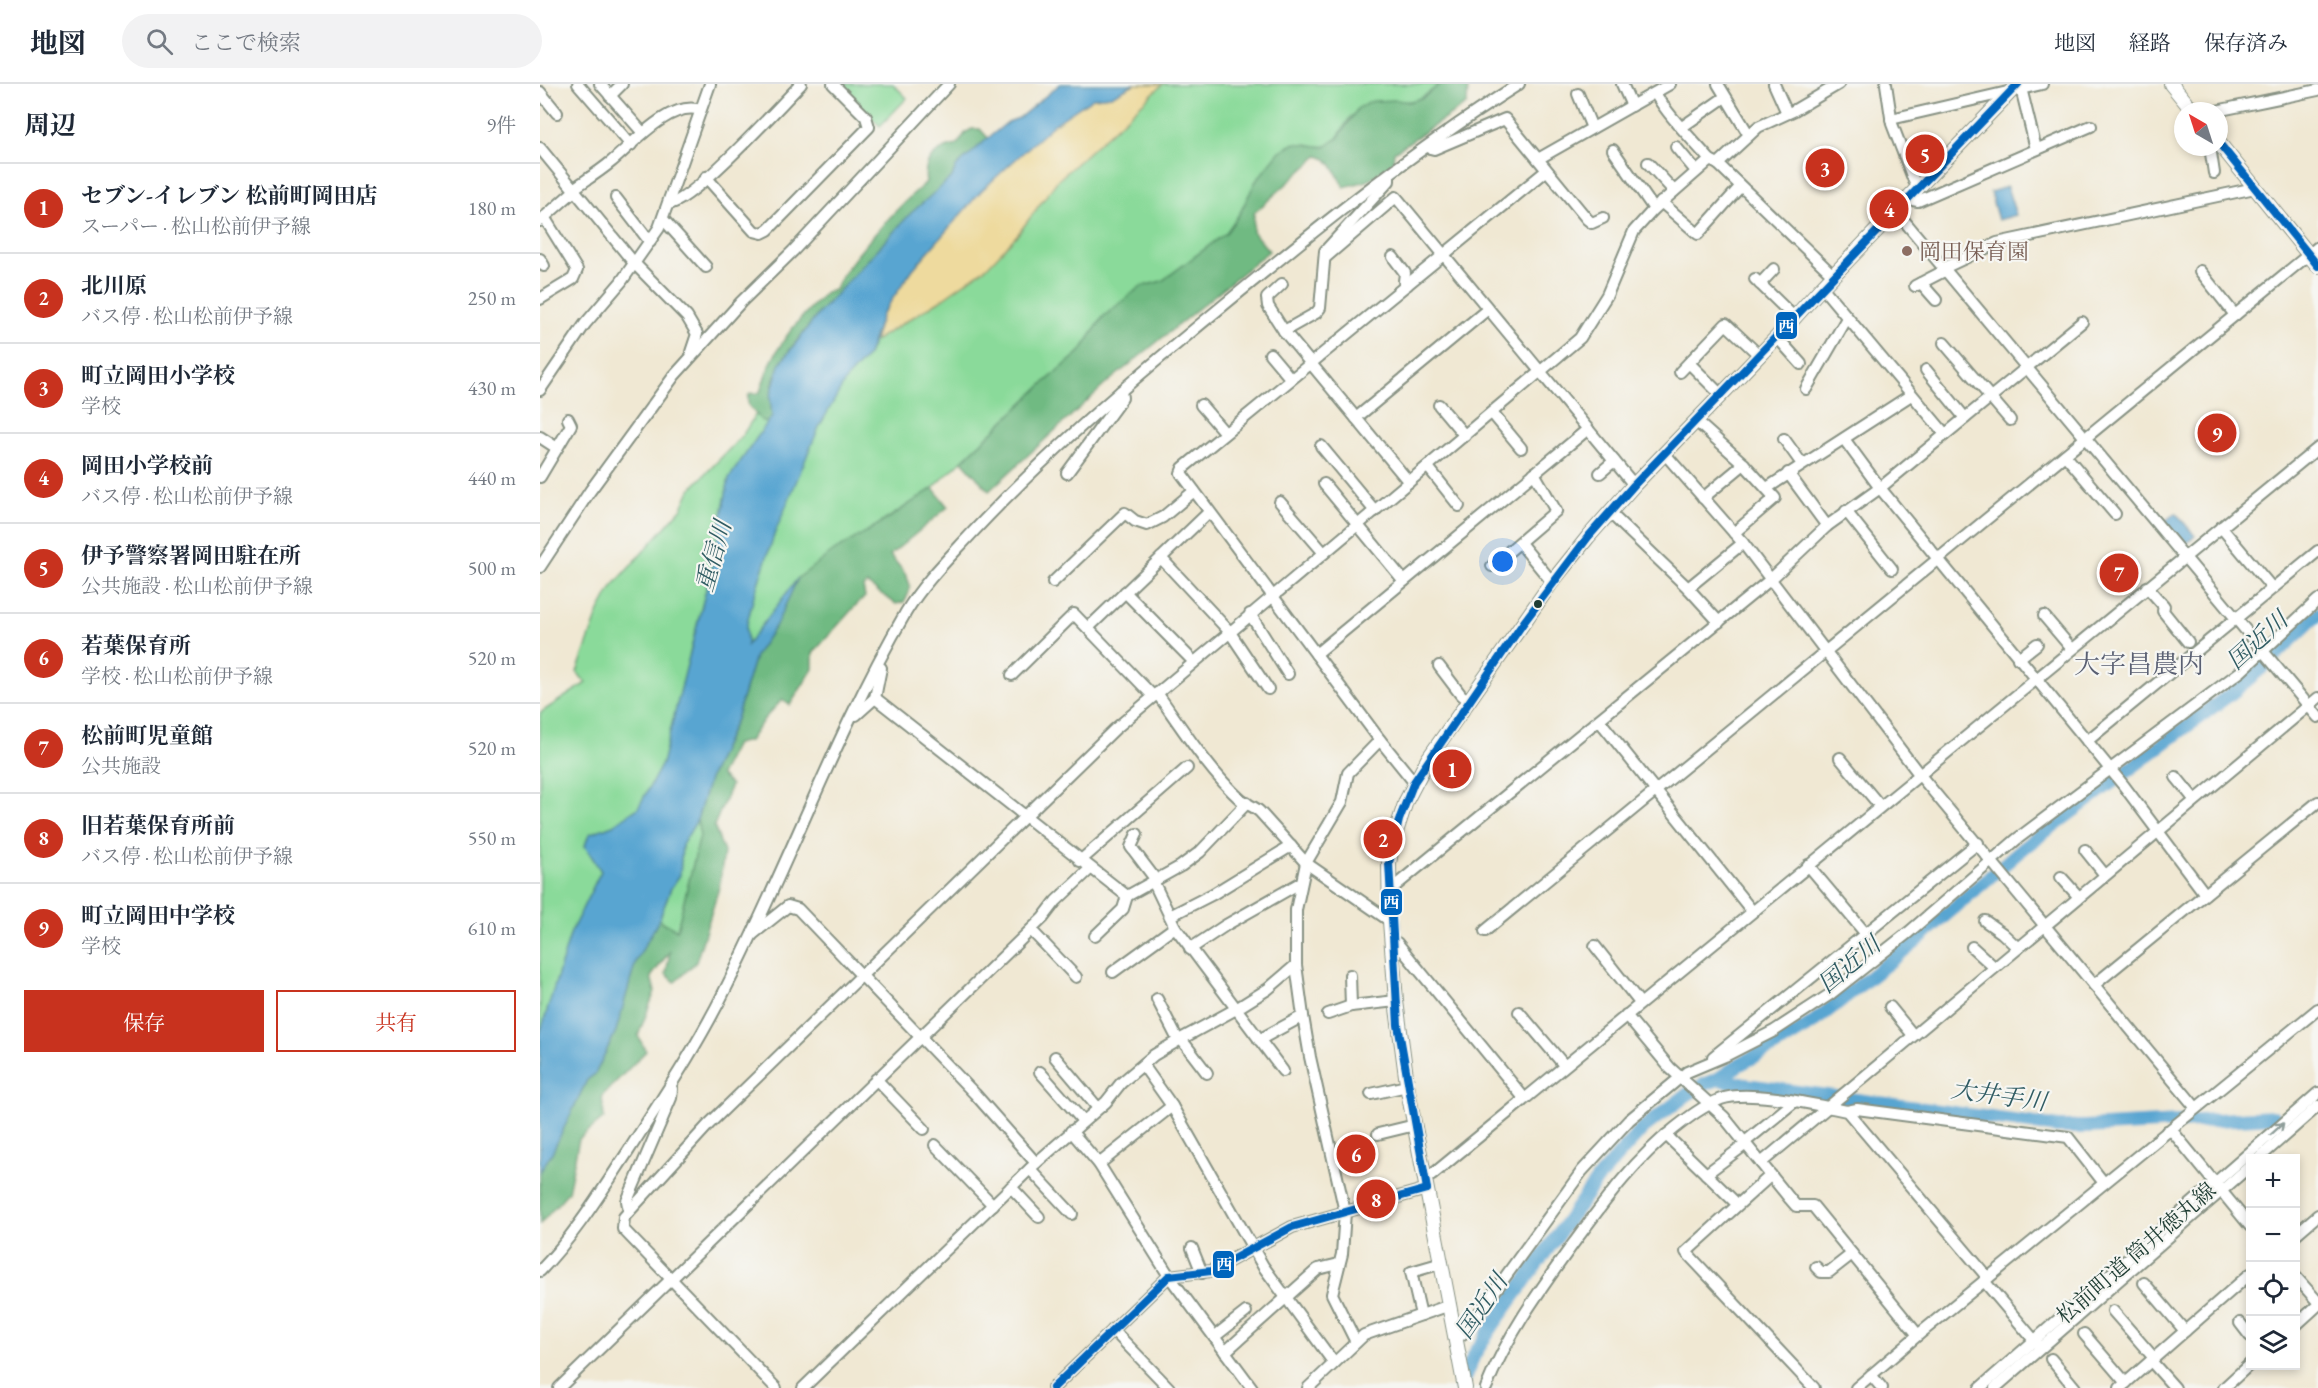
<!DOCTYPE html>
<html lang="ja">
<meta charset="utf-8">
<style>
:root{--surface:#fff;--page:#f2f2f3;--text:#1f2937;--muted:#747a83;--line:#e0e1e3;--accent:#c8321e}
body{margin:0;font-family:"EB Garamond","Noto Serif JP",serif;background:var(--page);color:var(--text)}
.controls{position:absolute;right:18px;bottom:18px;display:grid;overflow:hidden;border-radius:0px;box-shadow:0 3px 9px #0003}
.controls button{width:54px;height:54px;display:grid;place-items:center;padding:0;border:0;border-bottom:2px solid var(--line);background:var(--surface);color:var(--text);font:30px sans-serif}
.compass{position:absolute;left:1634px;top:18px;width:54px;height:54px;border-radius:50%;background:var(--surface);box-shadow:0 3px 9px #0003;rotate:321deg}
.you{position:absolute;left:963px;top:478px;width:21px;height:21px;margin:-15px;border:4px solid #fff;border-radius:50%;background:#1a73e8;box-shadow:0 0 0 9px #1a73e833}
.badge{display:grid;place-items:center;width:39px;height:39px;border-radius:50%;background:var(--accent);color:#fff;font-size:20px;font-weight:700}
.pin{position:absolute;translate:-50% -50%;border:3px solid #fff;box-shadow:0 2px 6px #0006}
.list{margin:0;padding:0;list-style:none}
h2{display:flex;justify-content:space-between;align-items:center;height:78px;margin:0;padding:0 24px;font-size:26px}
h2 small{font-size:20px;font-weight:400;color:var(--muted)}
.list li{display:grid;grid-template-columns:39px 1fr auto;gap:18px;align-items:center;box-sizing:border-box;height:90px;padding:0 24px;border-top:2px solid var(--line)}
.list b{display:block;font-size:22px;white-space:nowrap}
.list p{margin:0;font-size:20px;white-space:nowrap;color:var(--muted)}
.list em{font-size:20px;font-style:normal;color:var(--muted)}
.actions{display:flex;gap:12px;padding:18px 24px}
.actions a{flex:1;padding:14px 0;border:2px solid var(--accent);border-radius:0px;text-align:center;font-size:21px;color:var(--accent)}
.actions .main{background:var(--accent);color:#fff}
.icon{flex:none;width:33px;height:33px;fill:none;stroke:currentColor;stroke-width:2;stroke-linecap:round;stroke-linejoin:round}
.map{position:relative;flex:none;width:1778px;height:1304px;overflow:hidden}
header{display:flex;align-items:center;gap:36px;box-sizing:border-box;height:84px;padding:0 30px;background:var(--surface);border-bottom:2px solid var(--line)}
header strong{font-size:28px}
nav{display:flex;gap:33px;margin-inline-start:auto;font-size:21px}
.search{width:420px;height:54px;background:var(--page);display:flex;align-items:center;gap:15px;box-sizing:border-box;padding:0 21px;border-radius:33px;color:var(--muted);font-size:22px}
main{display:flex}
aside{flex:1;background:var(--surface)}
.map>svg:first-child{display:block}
</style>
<header>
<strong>地図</strong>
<div class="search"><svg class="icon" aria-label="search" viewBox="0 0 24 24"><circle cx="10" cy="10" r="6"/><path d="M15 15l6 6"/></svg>ここで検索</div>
<nav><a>地図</a><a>経路</a><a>保存済み</a></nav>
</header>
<main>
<aside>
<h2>周辺<small>9件</small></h2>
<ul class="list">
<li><span class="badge">1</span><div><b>セブン-イレブン 松前町岡田店</b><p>スーパー · 松山松前伊予線</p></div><em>180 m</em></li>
<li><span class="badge">2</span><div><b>北川原</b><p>バス停 · 松山松前伊予線</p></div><em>250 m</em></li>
<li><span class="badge">3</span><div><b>町立岡田小学校</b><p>学校</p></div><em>430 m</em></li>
<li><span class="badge">4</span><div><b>岡田小学校前</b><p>バス停 · 松山松前伊予線</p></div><em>440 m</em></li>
<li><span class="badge">5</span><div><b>伊予警察署岡田駐在所</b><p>公共施設 · 松山松前伊予線</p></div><em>500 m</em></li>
<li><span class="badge">6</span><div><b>若葉保育所</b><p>学校 · 松山松前伊予線</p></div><em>520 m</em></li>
<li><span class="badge">7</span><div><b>松前町児童館</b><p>公共施設</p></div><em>520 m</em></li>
<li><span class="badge">8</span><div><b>旧若葉保育所前</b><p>バス停 · 松山松前伊予線</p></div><em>550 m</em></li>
<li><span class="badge">9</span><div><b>町立岡田中学校</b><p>学校</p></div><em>610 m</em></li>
</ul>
<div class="actions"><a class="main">保存</a><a>共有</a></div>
</aside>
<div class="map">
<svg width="1778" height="1304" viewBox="0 0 1778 1304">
<rect width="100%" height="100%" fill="#f6f6f2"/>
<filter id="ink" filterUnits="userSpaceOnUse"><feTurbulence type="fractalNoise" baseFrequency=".0167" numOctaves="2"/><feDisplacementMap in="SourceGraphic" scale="12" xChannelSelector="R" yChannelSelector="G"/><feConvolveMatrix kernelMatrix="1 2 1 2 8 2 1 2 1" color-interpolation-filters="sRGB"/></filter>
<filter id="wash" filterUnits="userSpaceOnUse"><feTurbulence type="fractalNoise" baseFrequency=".008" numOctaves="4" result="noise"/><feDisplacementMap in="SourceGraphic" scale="24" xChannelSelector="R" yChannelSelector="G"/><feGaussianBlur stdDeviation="1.35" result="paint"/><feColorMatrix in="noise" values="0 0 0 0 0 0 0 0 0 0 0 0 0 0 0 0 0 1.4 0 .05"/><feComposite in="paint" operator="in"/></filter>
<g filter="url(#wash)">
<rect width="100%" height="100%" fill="#f0e8d3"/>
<g fill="#8ada9a" stroke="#548c67" stroke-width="1.5">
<path d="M296,0H353L367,14L340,42Z"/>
<path d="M623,0H900C876,20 874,17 845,18C840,18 836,16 831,18C825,21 813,30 809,35C796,54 795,69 767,60L716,97L700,129L686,149L622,197L600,203L563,233L540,268L504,299L393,404L258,494L207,562L206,544L213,515L234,451L258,391L279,343L306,294L328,271L334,257L399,217L478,150L517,97Z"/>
<path d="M216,330L222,337L228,338L189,394L173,478L122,680L98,724L73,741L49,750L45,762L61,787L31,848L0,950V629L46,599L37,588L59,527L72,503L142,424L150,406L202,352Z"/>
<path d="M157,736L160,752L137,846L119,836L131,804L140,791L142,761Z"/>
</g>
<g fill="#6fba82" stroke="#477c5b" stroke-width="1.5">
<path d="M900,0H928L927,20L854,68L853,79L827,97L804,103C796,92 794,75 778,72L714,129L713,148L729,167L568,298L449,407L422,377L504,299L540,268L563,233L600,203L622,197L686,149L700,129L716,97L740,67L755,59L785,63L798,54L818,24L833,17L857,16L869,18L884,13Z"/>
<path d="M432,45H440L448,54L416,83L412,93L403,103L371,129L279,229L251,264L239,281L234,295L230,313L232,332L228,338L222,337L208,321V312L211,309L216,310L220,308C233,263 254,240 286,208L295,206C301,185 351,131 369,114C374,108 381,104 386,98C382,75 396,65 417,61L426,48Z"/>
<path d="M393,404L408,423L350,471C363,488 378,498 364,518L356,520L327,500L323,503L325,513L316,521L273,569V585L250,621L242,616L224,635L209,657L196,660L180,691L191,701L174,742L184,768L179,804L156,878L135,898L126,890L130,867L111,893L115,907L98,952L106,967L62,1012L64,1034L39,1055L28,1108L0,1140V1088L13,1067L47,996L55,990L76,947L96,877L119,836L137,846L160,752L157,736L169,695L196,636L215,572L236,541L258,494L294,467L349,434Z"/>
</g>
<path fill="#eeda9e" stroke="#868c69" stroke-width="1.5" d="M594,0H623L517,97L478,150L447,183L399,217L334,257L342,230L373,185L441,107L513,41L553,14L571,12Z"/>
<g fill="#58a5d1" stroke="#3c7182" stroke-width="1.5">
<path d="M520,0H594L571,12L553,14L513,41L441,107L373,185L342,230L328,271L307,294L279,343L234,451L213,515L206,544L207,561L258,494L236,541L215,572L196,635L169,695L157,736L142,761L140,791L131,804L119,836L96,877L76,947L55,990L47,996L13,1067L0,1088V950L31,848L61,787L45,762L49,750L73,741L98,724L122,680L173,478L189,394L232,332L230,313L239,281L279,229L371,129L412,93L416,83L448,54L468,38L479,34Z"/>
<path d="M1467,103L1476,131L1458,136L1450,108Z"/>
<path d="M1636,429L1655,452L1644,462L1624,438Z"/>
</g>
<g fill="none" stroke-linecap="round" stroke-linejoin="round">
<g stroke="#58a5d1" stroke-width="14">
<path d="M1178,995L1206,1001L1518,1043H1545L1734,1033"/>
<path d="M921,1302L934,1271L954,1240L1059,1093L1103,1044L1148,1010L1165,1000L1178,995L1200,980L1242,958L1271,940L1378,855L1482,765L1693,608L1724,582L1778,530"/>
</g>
</g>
</g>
<g filter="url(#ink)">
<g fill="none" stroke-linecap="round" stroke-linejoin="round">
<g stroke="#889284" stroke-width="14">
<g id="minor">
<path d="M38,0L91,61"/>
<path d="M60,0L103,49"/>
<path d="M1082,0L1092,22"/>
<path d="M1178,0L1209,51"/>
<path d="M1234,0L1247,29"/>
<path d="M1346,0L1352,40L1374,97L1379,103"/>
<path d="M1480,0L1496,65"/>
<path d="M0,8L17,29"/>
<path d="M1115,9C1129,33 1151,54 1170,76L1178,80L1293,191"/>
<path d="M1038,10L1052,44"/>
<path d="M70,12L82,0"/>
<path d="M1676,27L1778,6"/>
<path d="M1351,35L1502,0"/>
<path d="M1142,43L1185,13"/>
<path d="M1136,63L1156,87"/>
<path d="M1670,63L1674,89"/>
<path d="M0,64L94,179L147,233L157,250L151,268"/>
<path d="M890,64L894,65L965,35L1047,135L1052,139L1063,134"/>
<path d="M1073,66L1114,125"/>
<path d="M998,75L1130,0"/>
<path d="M1108,79L1134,107"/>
<path d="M1178,80L1218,43L1253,27L1299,0"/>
<path d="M166,93L214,147L222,149L228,146L329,43L326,33L293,0"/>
<path d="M33,105C46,96 59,88 71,78C92,61 130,16 160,26"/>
<path d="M76,114L110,158"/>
<path d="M1367,115L1378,117L1551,42"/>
<path d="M1121,118L1158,150L1200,103"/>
<path d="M128,120C150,120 241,21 261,0"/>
<path d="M1356,127L1778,633"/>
<path d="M123,135L166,183"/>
<path d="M0,137L34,107"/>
<path d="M786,173L856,113L1094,401"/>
<path d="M853,173L865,189L864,197L867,201"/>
<path d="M0,175L4,182"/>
<path d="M1404,184L1457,159L1715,104"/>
<path d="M1660,187L1695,231"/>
<path d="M1215,195L1255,234"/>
<path d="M1381,199L1396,216"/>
<path d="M742,200L727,214L728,222L744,247L869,398"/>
<path d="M1220,200L1234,185"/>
<path d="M1375,202L1406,186"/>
<path d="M1282,203L1405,350"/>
<path d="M0,215L33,195L37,186L4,133"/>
<path d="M744,247L776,229L780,224L785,167L849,97V93"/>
<path d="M1237,253L1261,280"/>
<path d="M1404,259L1470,336"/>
<path d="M730,270L751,295"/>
<path d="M1149,279L1181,311"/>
<path d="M1386,286L1425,334"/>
<path d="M1140,288L1186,240L1219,271"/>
<path d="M1266,305L1307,234"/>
<path d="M0,306L45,240L81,198L119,144L170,0"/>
<path d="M661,321L685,349"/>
<path d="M899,321L925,352"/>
<path d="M952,329L981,364"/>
<path d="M816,334L948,225"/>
<path d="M1156,337L1204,380L1235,414L1194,449"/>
<path d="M0,353L17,364"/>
<path d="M1244,355L1262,380"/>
<path d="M1304,355L1340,404L1584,702L1665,810"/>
<path d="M781,362L835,427"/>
<path d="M1125,370L1203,459L1379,690L1656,1024"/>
<path d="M1525,371L1575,430"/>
<path d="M888,383L919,422"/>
<path d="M527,389L582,314L581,307"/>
<path d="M1060,389L1074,377"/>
<path d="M1248,389L1287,442"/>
<path d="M0,393L31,341L28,335"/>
<path d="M784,400L864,497"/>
<path d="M1227,404L1371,311"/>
<path d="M1163,414L1204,380"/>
<path d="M740,418L784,469"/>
<path d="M1306,427L1352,485"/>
<path d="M1070,429L1148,504L1179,538"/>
<path d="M1681,443L1732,504"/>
<path d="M980,459L1012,498"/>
<path d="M621,474L689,547L728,605"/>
<path d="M952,482L1016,427L994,389"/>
<path d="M0,483L50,407L134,292L201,218L253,167L409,0"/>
<path d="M513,498L585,429L595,437L607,441L623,433L654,407"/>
<path d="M1607,503L1624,522L1623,527L1648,558"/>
<path d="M1148,504L1203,459"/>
<path d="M585,508L653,577"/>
<path d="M710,530L748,590"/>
<path d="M1504,532L1532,565"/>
<path d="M548,544L669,428"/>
<path d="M776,570L1048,345"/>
<path d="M1478,575L1497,560"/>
<path d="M899,582L921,611L929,617"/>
<path d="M472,591L534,530L613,612"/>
<path d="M617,609C642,644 669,687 701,716C707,721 714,722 720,728L766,779L850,837"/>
<path d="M335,614L587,812L641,782L660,768L707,719"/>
<path d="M316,631L335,614L341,584"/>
<path d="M1059,636L1212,827"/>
<path d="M1547,657L1778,467"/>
<path d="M1300,674L1340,722"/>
<path d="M1636,693L1654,715"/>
<path d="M874,698L840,656L641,389L643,384L1006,87"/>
<path d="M597,750L591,763L616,796"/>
<path d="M1545,766L1565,791"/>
<path d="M540,777L647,684"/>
<path d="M1268,781L1326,850"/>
<path d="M1521,793L1538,812"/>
<path d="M613,797L635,843L743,987"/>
<path d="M849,807L1231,495L1287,442L1340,404L1542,238"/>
<path d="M630,832L673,810L751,762"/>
<path d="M1445,837L1462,849L1478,864"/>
<path d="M491,846L536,893"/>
<path d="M945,847L1778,163"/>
<path d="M213,850L248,822L258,825L435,1010L496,1079"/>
<path d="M555,852L583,825L587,812"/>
<path d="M851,856L857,859L984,1014"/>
<path d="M1055,862L1100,919"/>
<path d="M1432,863L1454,883"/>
<path d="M650,865L686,841L760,799"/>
<path d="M573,888L635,843"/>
<path d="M810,891L811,922"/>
<path d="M1554,901L1778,718"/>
<path d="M617,915L638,956"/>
<path d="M1350,923L1373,951"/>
<path d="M979,928L1024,981"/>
<path d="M788,930L811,922L856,917"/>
<path d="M1086,931L1130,984L1184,1033L1250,1115L1256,1122H1273L1378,1251"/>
<path d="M641,955L667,989"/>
<path d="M719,956L763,932"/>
<path d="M515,973L558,1024"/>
<path d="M1173,973L1438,759"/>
<path d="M603,981L632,1022L723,1182L794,1279"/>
<path d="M500,988L543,1037"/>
<path d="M336,995L384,1045"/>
<path d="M831,1010L867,1002"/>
<path d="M1307,1027L1317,1025L1528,1053L1564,1099"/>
<path d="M531,1047L559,1080L629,1192L712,1304"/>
<path d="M1627,1047L1633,1048L1710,1142"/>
<path d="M838,1050L875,1041"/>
<path d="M1126,1051L1197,1120"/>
<path d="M1205,1058L1254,1018"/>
<path d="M395,1061L453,1121"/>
<path d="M1719,1074L1778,1022"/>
<path d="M1221,1079L1778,614"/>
<path d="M559,1080L632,1022"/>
<path d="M490,1085L532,1130"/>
<path d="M1166,1090L1206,1060"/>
<path d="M1231,1091L1146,1168L1274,1304"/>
<path d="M885,1094L892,1091L1778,364"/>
<path d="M471,1103L499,1133"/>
<path d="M89,1127L87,1117L131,1014L132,1005"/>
<path d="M1756,1150L1778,1131"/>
<path d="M652,1164L662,1189"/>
<path d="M1276,1183L1281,1188H1289L1312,1170"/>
<path d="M0,1187C35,1151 61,1108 89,1066C123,1013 158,961 186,904C249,780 296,648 366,528C384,498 409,474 432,449C492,385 554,329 622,272C737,177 852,80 979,0"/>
<path d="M1756,1193L1778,1218"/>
<path d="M1444,1197L1499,1262"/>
<path d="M1604,1199L1645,1247"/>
<path d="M1573,1227L1614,1274"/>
<path d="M881,1231L871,1188L902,1179"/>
<path d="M1700,1239L1710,1252"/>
<path d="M1756,1241L1778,1221"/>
<path d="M573,1246L629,1304"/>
<path d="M1544,1250L1586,1299"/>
<path d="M674,1253L706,1228"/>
<path d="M916,1255L926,1247L1042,1087L1089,1036L1147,988L1185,972L1234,947L1289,911L1369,848L1477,755L1700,588L1778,516"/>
<path d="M816,1258L792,1210L802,1170L805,1128L770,973L763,932L756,881V826L766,779L802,718L808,689L840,656"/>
<path d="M685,1268L778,1185L799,1180"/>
<path d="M1511,1275L1535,1304"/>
<path d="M1611,1277L1635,1304"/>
<path d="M1331,1291L1342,1304"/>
<path d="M19,1304L503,834L516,817L550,785"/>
<path d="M236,1304L83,1145L84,1133L169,1040L575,645L1040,254L1067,211L1094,147L1114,125L1170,76"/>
<path d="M263,1304L496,1079L566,1018L581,999L614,971L641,955L696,925L728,905L756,881"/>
<path d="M513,1304L629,1192L671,1187L752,1143L887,1105"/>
<path d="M768,1304L824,1251L910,1221"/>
<path d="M946,1304C967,1251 1000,1206 1033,1160C1064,1118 1093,1077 1135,1044C1149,1033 1163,1022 1181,1015C1210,1005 1275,1021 1307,1027L1448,1194"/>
<path d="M1316,1304L1378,1251L1778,925"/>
<path d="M1440,1304L1778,1009"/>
<path d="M1455,1304L1710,1082"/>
<path d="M1580,1304L1710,1190"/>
<path d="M1684,1304L1710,1280"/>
</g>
</g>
<g stroke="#889284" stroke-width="16">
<g id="major">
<path d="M1631,0L1653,27"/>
<path d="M1679,59L1778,182"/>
<path d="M925,1304L868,1007L856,917L850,837L849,779L853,757L866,717L888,675L1012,498L1048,453L1094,401L1237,253L1282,203L1478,0"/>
</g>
</g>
<use href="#minor" stroke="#fff" stroke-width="10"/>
<use href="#major" stroke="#fff" stroke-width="14"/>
<g stroke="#f6f6f2" stroke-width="12">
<g id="bus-1">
<path d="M1679,59L1778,182"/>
<path d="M887,1105L858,941L849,779L859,736L874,698L984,538L1048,453L1094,401L1478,0"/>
<path d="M513,1304L629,1192L671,1187L752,1143L887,1105"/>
</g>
</g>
<use href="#bus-1" stroke="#0065bd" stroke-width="8"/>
</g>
<defs><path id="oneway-shaft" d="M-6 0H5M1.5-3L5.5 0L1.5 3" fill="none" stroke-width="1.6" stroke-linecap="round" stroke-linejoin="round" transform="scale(1.5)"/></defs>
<use stroke="#8f9e9a" href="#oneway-shaft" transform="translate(1737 1045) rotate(-42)"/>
</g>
<circle fill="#8d6e63" stroke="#f6f6f2" stroke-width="2" cx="1367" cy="167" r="6"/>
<circle fill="#1f3d34" stroke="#f6f6f2" stroke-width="2" cx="998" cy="520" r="5"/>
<g text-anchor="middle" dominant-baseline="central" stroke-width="4.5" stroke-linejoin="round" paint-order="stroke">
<g font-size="22" fill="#785e54" stroke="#f6f6f2" text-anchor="start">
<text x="1379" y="167">岡田保育園</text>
</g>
<g font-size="22" fill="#1f3d34" stroke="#f6f6f2">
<text transform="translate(1596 1169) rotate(-41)">松前町道 筒井徳丸線</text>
</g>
<g font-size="24" font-style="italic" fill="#305c63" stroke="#f6f6f2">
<text transform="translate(173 472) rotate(-74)">重信川</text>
<text transform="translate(1717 556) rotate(-42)">国近川</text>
<text transform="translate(1309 880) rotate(-40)">国近川</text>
<text transform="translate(1459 1011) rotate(8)">大井手川</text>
<text transform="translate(941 1222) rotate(-56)">国近川</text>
</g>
<g font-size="26" fill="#5a6073" stroke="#f6f6f2">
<text x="1599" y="580">大字昌農内</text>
</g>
</g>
<g stroke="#f6f6f2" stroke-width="2">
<rect x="1235" y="227" width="23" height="29" rx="6" fill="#0065bd"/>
<rect x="840" y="804" width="23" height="28" rx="6" fill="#0065bd"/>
<rect x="672" y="1166" width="23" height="29" rx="6" fill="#0065bd"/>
</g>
<g font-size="16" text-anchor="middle" font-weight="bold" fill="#fff">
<text x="1246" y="248">西</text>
<text x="851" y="824">西</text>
<text x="684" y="1186">西</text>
</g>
</svg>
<div class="controls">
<button>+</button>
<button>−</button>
<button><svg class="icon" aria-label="locate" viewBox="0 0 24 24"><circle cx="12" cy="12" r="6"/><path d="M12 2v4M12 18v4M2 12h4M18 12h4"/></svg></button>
<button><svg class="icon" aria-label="layers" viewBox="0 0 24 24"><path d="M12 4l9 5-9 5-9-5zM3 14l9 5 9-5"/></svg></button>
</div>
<svg class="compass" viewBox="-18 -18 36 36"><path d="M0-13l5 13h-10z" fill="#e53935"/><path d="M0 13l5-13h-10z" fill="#747a83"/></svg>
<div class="you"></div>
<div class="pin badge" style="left:912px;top:685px">1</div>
<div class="pin badge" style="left:843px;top:755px">2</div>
<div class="pin badge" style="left:1285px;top:84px">3</div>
<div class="pin badge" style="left:1349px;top:125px">4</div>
<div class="pin badge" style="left:1385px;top:70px">5</div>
<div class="pin badge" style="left:816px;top:1070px">6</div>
<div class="pin badge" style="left:1579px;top:489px">7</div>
<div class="pin badge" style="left:836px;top:1115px">8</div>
<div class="pin badge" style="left:1677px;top:349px">9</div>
</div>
</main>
